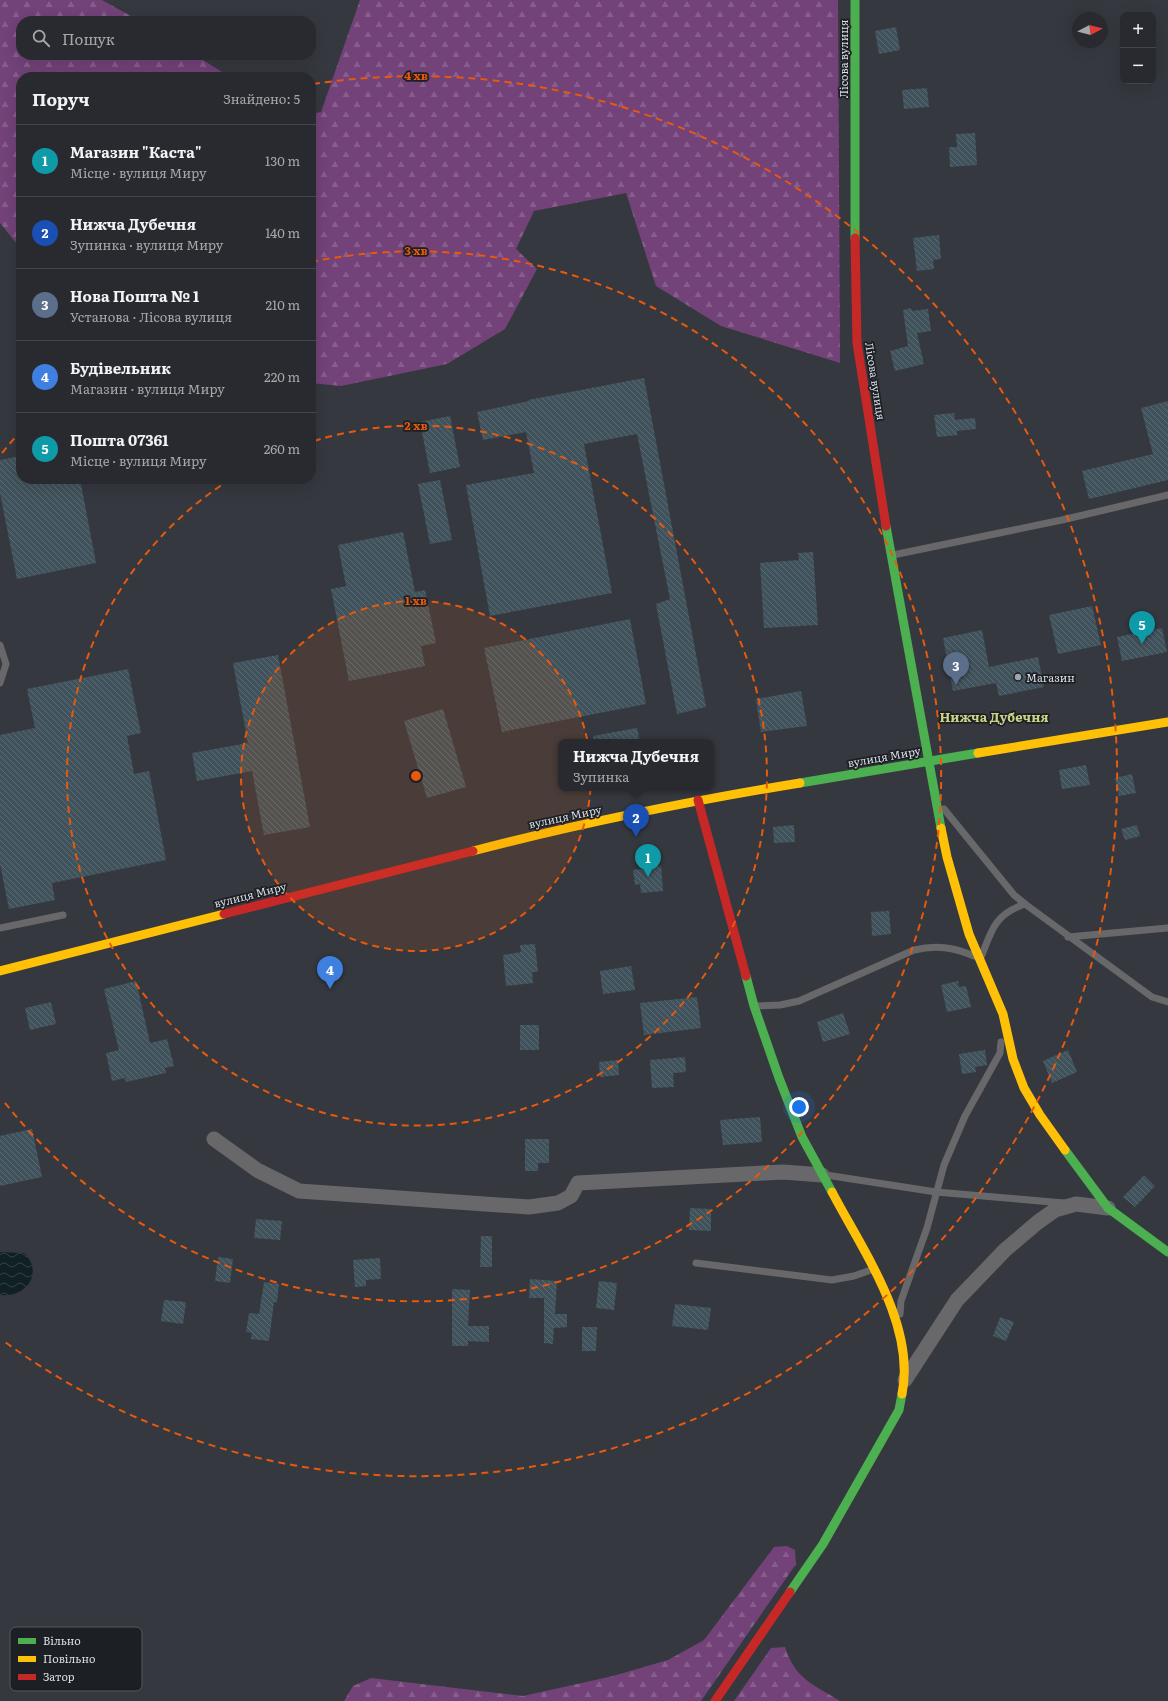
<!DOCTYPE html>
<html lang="uk">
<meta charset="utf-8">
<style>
:root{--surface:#282a2f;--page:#303237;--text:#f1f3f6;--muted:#a5a7aa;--line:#44464b;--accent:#8c9099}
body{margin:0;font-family:Literata,serif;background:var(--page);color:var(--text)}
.controls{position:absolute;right:12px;top:12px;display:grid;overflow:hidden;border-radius:8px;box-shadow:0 4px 16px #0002}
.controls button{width:36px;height:36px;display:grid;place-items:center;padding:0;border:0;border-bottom:1px solid var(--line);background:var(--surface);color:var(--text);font:20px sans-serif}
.compass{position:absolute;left:1072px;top:12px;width:36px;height:36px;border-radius:50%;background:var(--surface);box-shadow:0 4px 16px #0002;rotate:83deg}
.you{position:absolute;left:799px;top:1107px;width:14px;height:14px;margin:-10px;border:3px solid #fff;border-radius:50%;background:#1a73e8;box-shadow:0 0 0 6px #1a73e833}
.badge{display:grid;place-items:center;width:26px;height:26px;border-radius:50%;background:var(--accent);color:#fff;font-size:13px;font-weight:700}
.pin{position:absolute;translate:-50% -33px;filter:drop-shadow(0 1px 2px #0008)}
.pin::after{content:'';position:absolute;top:21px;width:14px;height:12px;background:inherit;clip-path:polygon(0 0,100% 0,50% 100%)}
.popup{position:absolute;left:558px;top:739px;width:156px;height:52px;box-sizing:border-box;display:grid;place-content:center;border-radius:8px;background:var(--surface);filter:drop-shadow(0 1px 3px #0005);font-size:13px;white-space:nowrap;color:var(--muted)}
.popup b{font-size:15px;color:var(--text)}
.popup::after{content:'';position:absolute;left:50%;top:100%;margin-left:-8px;border:8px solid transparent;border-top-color:var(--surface)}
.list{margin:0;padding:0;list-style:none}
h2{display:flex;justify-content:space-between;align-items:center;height:52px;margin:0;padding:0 16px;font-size:17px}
h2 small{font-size:13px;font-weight:400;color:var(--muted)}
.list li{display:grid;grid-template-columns:26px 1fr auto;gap:12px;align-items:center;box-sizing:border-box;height:72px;padding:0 16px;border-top:1px solid var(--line)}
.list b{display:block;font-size:15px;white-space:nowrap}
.list p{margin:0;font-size:13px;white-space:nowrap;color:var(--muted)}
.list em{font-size:13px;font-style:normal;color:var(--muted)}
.icon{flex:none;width:22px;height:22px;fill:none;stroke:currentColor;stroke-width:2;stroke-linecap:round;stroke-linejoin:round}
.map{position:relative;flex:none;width:1168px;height:1701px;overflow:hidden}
.search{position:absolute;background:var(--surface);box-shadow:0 4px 16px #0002;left:16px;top:16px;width:300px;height:44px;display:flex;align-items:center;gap:10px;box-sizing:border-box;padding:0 14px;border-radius:16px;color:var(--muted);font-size:15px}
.panel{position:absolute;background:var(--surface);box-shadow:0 4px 16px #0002;left:16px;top:72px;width:300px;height:412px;border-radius:16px}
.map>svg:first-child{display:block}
</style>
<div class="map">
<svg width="1168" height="1701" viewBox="0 0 1168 1701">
<defs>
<pattern id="forest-firs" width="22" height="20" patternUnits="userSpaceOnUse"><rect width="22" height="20" fill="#724279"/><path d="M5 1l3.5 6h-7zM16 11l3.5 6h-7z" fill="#865d8c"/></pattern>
<pattern id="water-waves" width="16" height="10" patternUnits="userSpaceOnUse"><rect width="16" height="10" fill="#112123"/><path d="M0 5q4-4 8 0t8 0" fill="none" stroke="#334143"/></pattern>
<pattern id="building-back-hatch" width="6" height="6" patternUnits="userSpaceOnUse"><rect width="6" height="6" fill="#40525b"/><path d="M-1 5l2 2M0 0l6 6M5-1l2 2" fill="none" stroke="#5b6a72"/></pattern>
</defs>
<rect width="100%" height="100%" fill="#35383f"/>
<g fill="url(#forest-firs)">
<path d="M0,0H102L140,21H21V55H195L230,77H21V249L0,223Z"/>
<path d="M360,0H838L840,363L721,326L656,286L626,193L534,211L516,249L537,269L505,329L447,364L341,386L311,383V114L321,112Z"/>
<path d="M787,1546L795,1550L796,1564L701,1701H344L353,1686L371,1678L523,1696L613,1676L668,1660L704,1640L774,1547Z"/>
<path d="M785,1647C795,1679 813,1684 840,1701H734L771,1648Z"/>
</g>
<path fill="url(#water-waves)" d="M0,1252L24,1253C44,1272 27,1298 0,1295Z"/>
<g fill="url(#building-back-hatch)">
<path d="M896,27L900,50L879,54L875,31Z"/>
<path d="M927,88L929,107L904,109L902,90Z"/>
<path d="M975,133L977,165L950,167L949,147H957L956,134Z"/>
<path d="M939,235L941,259L933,260L934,269L917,271L913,238Z"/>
<path d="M911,308L912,311L928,309L931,331L917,333L924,364L895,371L890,351L908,346L903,310Z"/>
<path d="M644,378L706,707L677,714L656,604L670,599L637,434L584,444L612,593L490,616L466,485L534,473L526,432L483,440L477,412L529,401L528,400Z"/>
<path d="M1168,401V480L1089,499L1082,471L1153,454L1141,408Z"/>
<path d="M954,413L955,420L975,418L976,429L957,431V435L937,437L934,415Z"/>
<path d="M450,416L460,467L430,473L420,422Z"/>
<path d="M21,456V479H80L96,563L17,579L0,493V460Z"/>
<path d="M440,480L452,540L430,544L418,484Z"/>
<path d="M403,532L415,592L425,590L436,643L421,646L425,666L349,681L331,589L346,586L338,545Z"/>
<path d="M813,552L818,625L764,628L760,563L799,560L798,553Z"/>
<path d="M1092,606L1101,645L1058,654L1049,615Z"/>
<path d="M630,619L646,704L502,732L484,648Z"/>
<path d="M1162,628L1167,652L1122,661L1117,637Z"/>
<path d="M982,630L989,667L1038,657L1044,687L999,696L996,683L953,691L943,638Z"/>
<path d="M278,655L310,827L264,835L252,771L197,781L192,753L248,743L233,663Z"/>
<path d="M128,669L141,733L127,736L134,774L149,771L166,860L52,883L55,900L9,909L0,864V735L35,728L27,689Z"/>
<path d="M801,691L807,726L761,732L756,699Z"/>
<path d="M443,709L466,787L427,798L404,721Z"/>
<path d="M637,728L640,742H594L593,736Z"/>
<path d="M1086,765L1090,785L1062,789L1059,770Z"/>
<path d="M1132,774L1136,793L1119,796L1115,778Z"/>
<path d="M794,825L795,842L774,843L773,827Z"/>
<path d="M1137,825L1140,836L1125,840L1121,829Z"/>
<path d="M661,866L663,891L641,893L640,884L635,885L633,870Z"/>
<path d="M889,911L891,934L872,936L871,912Z"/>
<path d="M535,944L538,972H532L533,983L506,986L503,955L521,952L520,945Z"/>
<path d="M631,966L635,990L603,994L600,971Z"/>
<path d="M136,981L150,1043L167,1039L174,1066L165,1068L166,1073L126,1082L125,1078L112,1081L106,1053L119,1050L104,989Z"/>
<path d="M958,981L959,987L966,986L971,1007L947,1012L941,985Z"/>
<path d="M697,997L701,1028L644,1035L640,1003Z"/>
<path d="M51,1002L56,1024L30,1030L25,1008Z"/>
<path d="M843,1013L850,1034L823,1042L817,1022Z"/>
<rect x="520" y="1025" width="19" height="25"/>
<path d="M985,1050L987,1065L975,1067L976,1072L962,1074L959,1054Z"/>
<path d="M1068,1050L1077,1072L1052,1083L1043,1061Z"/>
<path d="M685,1057L686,1072L673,1073L674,1087L652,1088L650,1060Z"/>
<path d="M618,1060L619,1075L600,1077L599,1062Z"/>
<path d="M760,1117L762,1142L723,1145L720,1120Z"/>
<path d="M32,1129L42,1177L0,1186V1136Z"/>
<path d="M525,1139H549V1163H538V1171H525Z"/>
<path d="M1144,1175L1155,1186L1135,1207L1123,1197Z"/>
<path d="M690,1208L711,1209V1231L689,1230Z"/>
<path d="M256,1219L282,1221L280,1240L254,1238Z"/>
<path d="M481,1236H492V1267H480Z"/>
<path d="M218,1257L233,1259L230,1283L215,1281Z"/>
<path d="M380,1258L381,1279L366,1280V1286L355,1287L353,1260Z"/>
<path d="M530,1279L557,1281L555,1314H567V1327L554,1328L553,1344L544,1343V1298H529Z"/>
<path d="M599,1281L617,1283L614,1310L596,1308Z"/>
<path d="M264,1282L279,1284L277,1302H274L269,1341L251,1339L252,1333L246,1332L249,1313L259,1314Z"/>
<path d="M452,1289L470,1290L468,1326H489V1342L468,1341V1346H452Z"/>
<path d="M164,1300L186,1302L183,1324L161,1321Z"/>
<path d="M675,1304L711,1308L708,1330L672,1326Z"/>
<path d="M1000,1317L1014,1322L1006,1341L993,1336Z"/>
<path d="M582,1327H597L596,1351H582Z"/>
</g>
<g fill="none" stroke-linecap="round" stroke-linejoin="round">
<g stroke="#68686b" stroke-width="7">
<path d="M893,555L1062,520L1168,495"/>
<path d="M0,645L6,664L0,683"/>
<path d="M944,809L1014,895L1025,904L1152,997L1168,1002"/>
<path d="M0,928L63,915"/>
<path d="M1068,937L1168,928"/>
<path d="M982,955C992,928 996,914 1025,904"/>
<path d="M756,1006L780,1005L799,1001L914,950C936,945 953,947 974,956"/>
<path d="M826,1175L936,1192L1064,1203"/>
<path d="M696,1263L832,1280L854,1276L871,1270"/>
<path d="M900,1314L901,1301L927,1228L944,1165L965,1116L1000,1053L1001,1042"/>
</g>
<g stroke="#68686b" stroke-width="15">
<path d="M214,1139L257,1170L299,1191L529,1207L558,1203L571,1196L578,1183L783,1172L822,1175"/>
<path d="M905,1380L957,1300L1005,1250L1038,1222L1055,1210L1076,1204L1108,1208"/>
</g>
<g stroke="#4caf50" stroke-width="9">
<path d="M855,0V238"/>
<path d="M886,526L941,828"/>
<path d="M800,783L978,753"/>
<path d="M746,976L754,1006L779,1078L802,1137L832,1192"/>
<path d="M1065,1150L1108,1208L1168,1252"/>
<path d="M790,1592L823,1544L899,1410L902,1394"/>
</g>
<g stroke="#ffc107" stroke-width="9">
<path d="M978,753L1168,722"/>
<path d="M941,828L947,857L969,934L1003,1014L1013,1059L1024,1088L1040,1115L1065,1150"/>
<path d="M473,851C581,823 690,801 800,783"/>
<path d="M0,971L224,914"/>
<path d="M832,1192C863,1251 916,1325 902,1394"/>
</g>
<g stroke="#c62828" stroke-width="9">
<path d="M855,238L857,343L886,526"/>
<path d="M698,800L746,976"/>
<path d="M224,914L473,851"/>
<path d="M715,1701L790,1592"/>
</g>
</g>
<circle cx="416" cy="776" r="175" fill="#e8590c" fill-opacity=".12"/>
<g fill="none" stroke="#e8590c" stroke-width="2" stroke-dasharray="7 5">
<circle cx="416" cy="776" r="175"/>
<path d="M314 441A350 350 0 1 1 231 479"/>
<path d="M2 453A525 525 0 0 1 20 432M311 262A525 525 0 1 1 2 1099"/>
<path d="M313 84A700 700 0 1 1 5 1342"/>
</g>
<circle fill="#a0a4ab" stroke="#1c1f24" stroke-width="1.5" cx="1018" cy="677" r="4"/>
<g text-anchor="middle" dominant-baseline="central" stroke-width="3.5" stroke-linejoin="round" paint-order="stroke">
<g font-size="11" fill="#dadee5" stroke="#1c1f24">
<text transform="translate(843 59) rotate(-90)">Лісова вулиця</text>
<text transform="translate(876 381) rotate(81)">Лісова вулиця</text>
<text transform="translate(884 756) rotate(-10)">вулиця Миру</text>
<text transform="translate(565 816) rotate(-12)">вулиця Миру</text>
<text transform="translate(250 894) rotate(-14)">вулиця Миру</text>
</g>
<g font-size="11" fill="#dadee5" stroke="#1c1f24" text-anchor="start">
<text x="1026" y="677">Магазин</text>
</g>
<g font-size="13" font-weight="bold" fill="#cdd385" stroke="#1c1f24">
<text x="994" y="716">Нижча Дубечня</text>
</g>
</g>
<rect x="10" y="1627" width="132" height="64" rx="6" fill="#1c1f24" stroke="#55585e" stroke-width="1"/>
<rect x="18" y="1638" width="18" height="6" fill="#4caf50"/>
<rect x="18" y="1656" width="18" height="6" fill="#ffc107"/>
<rect x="18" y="1674" width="18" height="6" fill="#c62828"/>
<g font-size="11" fill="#dadee5">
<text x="43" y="1645">Вільно</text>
<text x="43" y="1663">Повільно</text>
<text x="43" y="1681">Затор</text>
</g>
<circle cx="416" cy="776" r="6" fill="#e8590c" stroke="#1c1f24" stroke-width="2"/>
<g font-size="12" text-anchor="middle" font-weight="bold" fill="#e8590c" stroke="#1c1f24" stroke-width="3.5" stroke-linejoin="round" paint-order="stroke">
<text x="416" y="80">4 хв</text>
<text x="416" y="255">3 хв</text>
<text x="416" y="430">2 хв</text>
<text x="416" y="605">1 хв</text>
</g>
</svg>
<div class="controls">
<button>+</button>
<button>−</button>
</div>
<svg class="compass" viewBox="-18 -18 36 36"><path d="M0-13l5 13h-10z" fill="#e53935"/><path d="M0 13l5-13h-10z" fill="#a5a7aa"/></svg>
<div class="you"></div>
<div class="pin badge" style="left:648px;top:877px;background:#0f9aa8">1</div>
<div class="pin badge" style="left:636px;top:837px;background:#1a4fb4">2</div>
<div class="popup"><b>Нижча Дубечня</b>Зупинка</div>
<div class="pin badge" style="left:956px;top:685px;background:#5c6f8a">3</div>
<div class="pin badge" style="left:330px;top:989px;background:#3f7fe0">4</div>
<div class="pin badge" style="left:1142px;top:644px;background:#0f9aa8">5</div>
<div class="search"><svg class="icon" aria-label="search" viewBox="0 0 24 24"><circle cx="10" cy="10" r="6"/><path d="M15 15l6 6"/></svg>Пошук</div>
<section class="panel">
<h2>Поруч<small>Знайдено: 5</small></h2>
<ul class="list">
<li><span class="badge" style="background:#0f9aa8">1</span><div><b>Магазин &quot;Каста&quot;</b><p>Місце · вулиця Миру</p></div><em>130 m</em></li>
<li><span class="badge" style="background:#1a4fb4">2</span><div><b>Нижча Дубечня</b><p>Зупинка · вулиця Миру</p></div><em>140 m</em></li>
<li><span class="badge" style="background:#5c6f8a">3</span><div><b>Нова Пошта № 1</b><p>Установа · Лісова вулиця</p></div><em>210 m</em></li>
<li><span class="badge" style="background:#3f7fe0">4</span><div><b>Будівельник</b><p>Магазин · вулиця Миру</p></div><em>220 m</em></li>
<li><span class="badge" style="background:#0f9aa8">5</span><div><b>Пошта 07361</b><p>Місце · вулиця Миру</p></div><em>260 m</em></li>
</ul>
</section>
</div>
